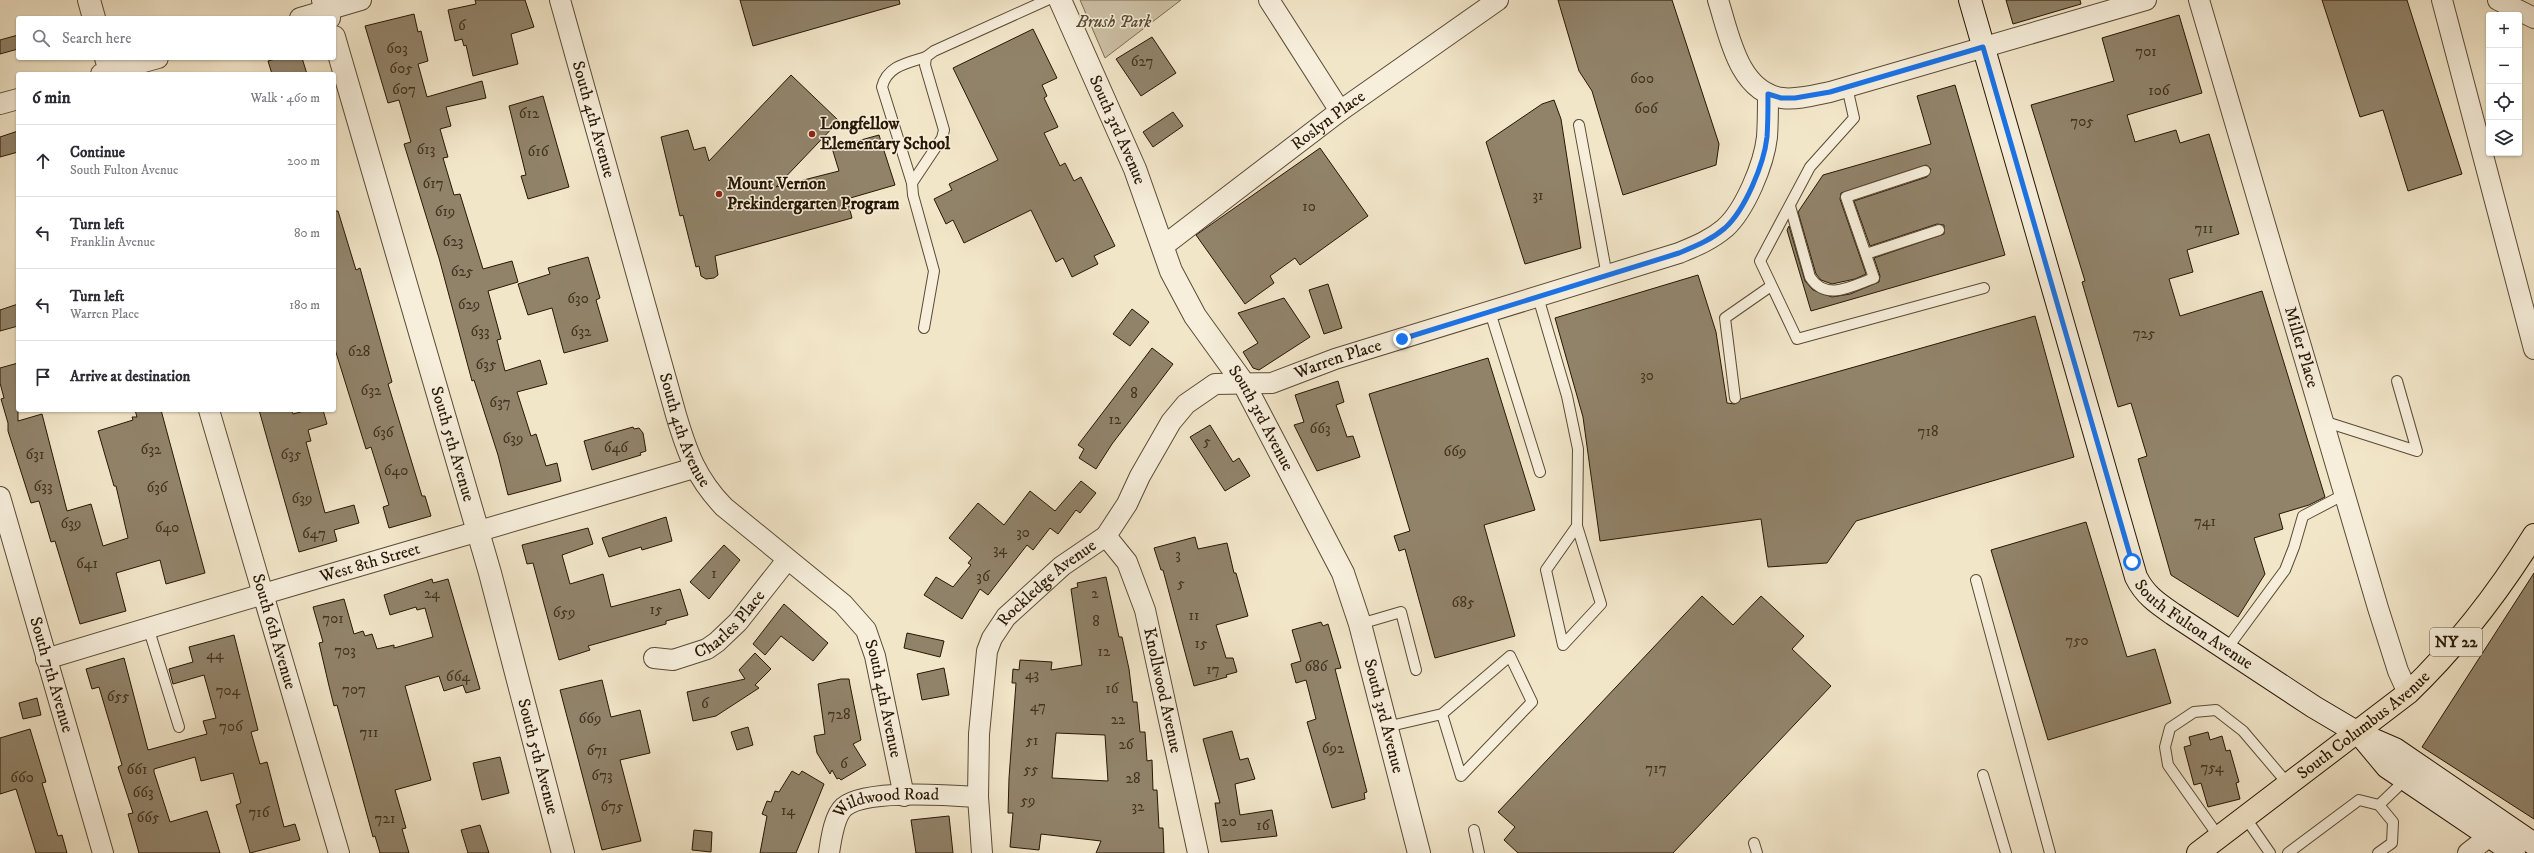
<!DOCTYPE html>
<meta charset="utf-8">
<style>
:root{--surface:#fff;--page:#f2f2f3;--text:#2b2b33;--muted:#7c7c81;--line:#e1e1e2}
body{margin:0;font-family:"IM FELL DW Pica",serif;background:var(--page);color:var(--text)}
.controls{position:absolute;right:12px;top:12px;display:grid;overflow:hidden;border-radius:4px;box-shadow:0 1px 3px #0004}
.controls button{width:36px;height:36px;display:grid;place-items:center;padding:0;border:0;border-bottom:1px solid var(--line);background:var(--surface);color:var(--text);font:20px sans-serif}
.stop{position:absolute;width:12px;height:12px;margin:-9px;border:3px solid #1a73e8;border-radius:50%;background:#fff}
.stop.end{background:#1a73e8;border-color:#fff;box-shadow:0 1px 4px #0008}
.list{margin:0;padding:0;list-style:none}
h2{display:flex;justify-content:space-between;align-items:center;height:52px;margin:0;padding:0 16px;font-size:17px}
h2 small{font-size:13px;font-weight:400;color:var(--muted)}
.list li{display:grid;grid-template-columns:26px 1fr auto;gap:12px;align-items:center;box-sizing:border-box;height:72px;padding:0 16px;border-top:1px solid var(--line)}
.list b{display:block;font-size:15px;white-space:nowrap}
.list p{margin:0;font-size:13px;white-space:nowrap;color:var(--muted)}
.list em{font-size:13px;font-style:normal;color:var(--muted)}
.icon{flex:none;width:22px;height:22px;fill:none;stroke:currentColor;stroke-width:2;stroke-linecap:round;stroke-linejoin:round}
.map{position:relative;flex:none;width:2534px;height:853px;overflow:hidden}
.search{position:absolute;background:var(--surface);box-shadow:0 1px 3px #0004;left:16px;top:16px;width:320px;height:44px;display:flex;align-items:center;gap:10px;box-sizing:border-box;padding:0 14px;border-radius:4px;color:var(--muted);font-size:15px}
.panel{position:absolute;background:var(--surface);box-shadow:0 1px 3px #0004;left:16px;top:72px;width:320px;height:340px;border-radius:4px}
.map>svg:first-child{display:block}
</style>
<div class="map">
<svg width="2534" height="853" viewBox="0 0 2534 853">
<rect width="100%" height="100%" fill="#f2e6c9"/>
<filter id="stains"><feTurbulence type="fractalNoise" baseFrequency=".005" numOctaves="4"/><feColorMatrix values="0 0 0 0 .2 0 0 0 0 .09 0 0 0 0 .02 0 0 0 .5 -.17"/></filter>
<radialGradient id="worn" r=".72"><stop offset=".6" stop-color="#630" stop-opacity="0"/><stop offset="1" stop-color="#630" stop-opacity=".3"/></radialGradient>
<path fill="#cfc3a8" stroke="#7b6d56" d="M1080,0H1181L1105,58Z"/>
<g fill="#91836a" stroke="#271704" fill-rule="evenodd">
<path d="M475,0H525L534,27L511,34L518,64L473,76L466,45L464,46L462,39L455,41L448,10L476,4Z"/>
<path d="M740,0H899L900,4L753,46Z"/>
<path d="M1558,0H1672L1719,144L1716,165L1623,195L1592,91L1579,71Z"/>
<path d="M2006,0H2080L2081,4L2013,24Z"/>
<path d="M2322,0H2407L2462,174L2408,191L2383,110L2360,117Z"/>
<path d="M414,14L418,32L421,31L428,61L418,64L427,97L482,81L486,98L446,107L451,126L440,129L448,157L443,158L454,195L460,194L483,269L512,261L518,282L488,291L501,339L497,340L505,371L540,360L547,384L517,392L531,436L536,434L546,466L557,463L561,481L508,495L498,455L474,380L472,381L439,258L404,144L411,142L399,100L388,103L365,26Z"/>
<path d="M2179,15L2202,93L2127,115L2135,142L2176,130L2180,143L2209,134L2239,234L2187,250L2193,272L2169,279L2180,316L2262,291L2325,497L2309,505L2279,514L2283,529L2254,538L2265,574L2238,617L2171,575L2138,459L2147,456L2131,403L2118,407L2082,282L2085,281L2031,105L2114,81L2102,38Z"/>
<path d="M1033,29L1057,78L1042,85L1047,96L1044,98L1058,127L1044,133L1060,166L1065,163L1074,181L1081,177L1115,246L1094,256L1098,264L1072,277L1063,258L1056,262L1031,210L964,243L953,220L946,224L934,199L952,190L949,184L998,160L953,68Z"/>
<path d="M18,35V49L0,54V40Z"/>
<path d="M1152,37L1176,73L1141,96L1116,59Z"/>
<path d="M279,58H302L307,74H272L268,61Z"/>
<path d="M791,75L839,121L776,187L839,171L832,148L879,135L895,185L847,199L852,218L715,256L718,275L714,278L706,279L701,276L699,266L696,267L683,215L680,216L661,137L688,130L694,150L705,147L709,161Z"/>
<path d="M1955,85L2005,255L1811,311L1787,230L1789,226L1805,281L1813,290L1832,297L1850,294L1879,282L1880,276L1874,258L1944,234V225L1937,224L1870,246L1854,201L1927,177L1931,169L1926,165L1841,193L1840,199L1866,274L1855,279L1832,284L1821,280L1816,274L1798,212L1823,175L1931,144L1917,96Z"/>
<path d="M543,96L569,187L528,199L521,176L526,175L509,106Z"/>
<path d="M1554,100L1561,119L1581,248L1525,264L1486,142L1542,104Z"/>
<path d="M1173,112L1183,126L1153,147L1143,132Z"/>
<path d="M18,131V152L0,157V137Z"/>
<path d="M1320,148L1368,216L1300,265L1295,258L1270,276L1274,283L1245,304L1196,235Z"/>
<path d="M334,211H338L356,270L360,268L392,382L388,384L422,496H425L431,516L389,528L383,507L389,505L371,447L366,449L334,346Z"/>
<path d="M588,257L600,298L596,300L608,341L564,353L552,308L528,315L518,284L550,274L548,268Z"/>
<path d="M1698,275L1716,332L1727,403L1735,404L1741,399L2035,316L2074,457L1856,521L1827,563L1768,567L1761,519L1600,541L1583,417L1555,318Z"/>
<path d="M1328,284L1342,328L1324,334L1309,290Z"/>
<path d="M1284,298L1310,337L1259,370L1253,368L1243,352L1258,343L1238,313Z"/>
<path d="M18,304V326L0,331V310Z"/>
<path d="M1132,309L1149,322L1130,346L1113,334Z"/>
<path d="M1152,348L1173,364L1112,444L1096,469L1079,458L1084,449L1078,445Z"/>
<path d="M1488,358L1535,510L1484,525L1515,636L1435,658L1405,549L1399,551L1394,536L1410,531L1369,394Z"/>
<path d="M18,363V421L42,414L67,511L91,504L103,546L128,538L116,486H114L98,431L133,420L132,417H137L135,410H161L205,573L166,584L160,560L116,573L126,611L80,624L55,541L51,542L39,501L31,503L8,431V423L1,399L4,398L0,383V368Z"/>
<path d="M1338,381L1344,402L1336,405L1347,437L1353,436L1360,457L1317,471L1294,425L1304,422L1295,395Z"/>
<path d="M259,410H291L293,414L308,410H323L327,424L308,430L311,441L306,442L325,513L354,505L359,523L334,530L337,541L299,552Z"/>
<path d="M1210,425L1233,462L1239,458L1250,476L1225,491L1190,437Z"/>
<path d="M633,427L634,429L639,428L643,433L646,451L640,453L641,455L592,470L584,441Z"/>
<path d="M1081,481L1096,493L1080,513L1076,510L1058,534L1050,528L1033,550L1027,545L988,595L980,589L962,619L924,595L936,577L953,587L971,565L968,563L972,558L949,538L978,503L1004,525L1030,491L1055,511Z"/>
<path d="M666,517L672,541L642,550L641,547L609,557L602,538Z"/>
<path d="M2086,522L2127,657L2155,649L2171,703L2048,740L1991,550Z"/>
<path d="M588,528L593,544L562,555L570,584L603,574L611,607L680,589L688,615L666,621V624L588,646L590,650L559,660L533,563L527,564L522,545Z"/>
<path d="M1195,537L1198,549L1227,543L1234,573H1236L1248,616L1216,625L1226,658H1233L1237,672L1226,675L1227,677L1194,686L1163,570H1161L1154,548Z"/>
<path d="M724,545L740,560L709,599L690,582Z"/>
<path d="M2534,573V819L2422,747Z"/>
<path d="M1106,577L1119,637H1122L1129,669L1133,702H1137L1140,732H1145L1147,761L1152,760L1153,790H1157L1159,828H1163L1164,853H1096L1101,841L1041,834L1039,850L1010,847L1013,813H1008L1009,778L1016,683H1012L1013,669L1019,670L1020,660L1052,662L1051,670L1082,665L1071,589L1078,587L1077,583ZM1056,733L1105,735L1108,781L1052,778Z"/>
<path d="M432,579L433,583L448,579L480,689L466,693L463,685L444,691L439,676L405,686L431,780L395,790L406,828L402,829L409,853H380L375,836L373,837L337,705L334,706L329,686L319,643L323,642L313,607L344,599L354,634L363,631L365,636L372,634L377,649L394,645V648L433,637L425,608L417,610L416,607L390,615L384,595Z"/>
<path d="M1702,596L1733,625L1761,596L1804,636L1792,649L1831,686L1673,853H1518L1504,840L1515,827L1498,812Z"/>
<path d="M784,604L828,643L813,661L781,636L765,655L753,644Z"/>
<path d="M1321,622L1323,626L1328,624L1341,668L1335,669L1367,792L1364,793L1365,799L1332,808L1307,722L1316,719L1306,680L1296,683L1291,664L1301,661L1292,630Z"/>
<path d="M907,633L944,641L940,657L904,648Z"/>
<path d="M234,635L258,730L251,732L260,764L267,762L284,827L295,824L300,840L250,853L236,805L241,803L233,773L201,781L195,757L154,769V772L170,822L207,811L220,853H139L128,814L133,813L118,767L122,765L99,687L92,689L86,669L124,658L148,750L207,734L203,721L216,718L204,675L173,684L169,669L193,662L189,647Z"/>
<path d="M755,653L771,669L755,685L759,688L716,716L693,721L687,692L745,679L739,670Z"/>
<path d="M944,668L949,695L922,700L917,674Z"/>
<path d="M841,679H849L850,685L861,740L853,744L866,765L841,780L839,778L837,779L832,770L830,774L817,753L814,736L825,734L818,684Z"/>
<path d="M602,680L611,717L640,710L650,753L620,760L641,841L602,850L560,690Z"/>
<path d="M37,698L41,715L23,719L19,703Z"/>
<path d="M748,727L753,745L737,750L731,732Z"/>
<path d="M30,729L46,782L42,783L58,836L62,835L67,853H36L16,789L0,794V738Z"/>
<path d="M1232,731L1240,760L1248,758L1255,779L1235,784L1240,815L1272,810L1277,836L1221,842L1215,803H1220L1203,739Z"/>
<path d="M2208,732L2210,740L2222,736L2226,751L2230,750L2239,782L2236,783L2240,799L2208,807L2201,783L2194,785L2184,747L2191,745L2189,737Z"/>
<path d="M500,757L509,793L482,800L473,763Z"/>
<path d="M792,771L799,775L802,771L824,784L796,853H760L767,816L762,814L767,801L771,802L775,791L779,792Z"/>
<path d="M949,816L953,853H916L911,820Z"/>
<path d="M480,825L489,853H468L461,830Z"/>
<path d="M694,830L712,832L711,852L692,850Z"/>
</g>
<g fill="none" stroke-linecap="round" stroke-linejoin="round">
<g stroke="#5a4b35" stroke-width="12">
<g id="service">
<path d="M1847,87L1854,118L1810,167L1760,261L1797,339L1984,288"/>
<path d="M1579,125L1607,276"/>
<path d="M912,183L882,87C887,66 907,63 926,57"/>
<path d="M1790,206L1810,277C1826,302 1852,286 1874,278L1846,197L1925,171"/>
<path d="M1866,254L1939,230"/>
<path d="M1538,297L1567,396L1578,449L1577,526L1601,604L1563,645L1546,570L1577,526"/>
<path d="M1490,312L1540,472"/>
<path d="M924,328L934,271L913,195L912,183L942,138L944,130L925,65L926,57L934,51L1047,0"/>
<path d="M1735,398L1725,318L1771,286"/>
<path d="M2323,421L2417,451L2397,381"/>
<path d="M1976,580L2050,853"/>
<path d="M1360,624L1401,612L1416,670"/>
<path d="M148,627L179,727"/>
<path d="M2226,650L2285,570L2294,547L2303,516L2345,494"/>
<path d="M1386,727L1442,714L1510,656L1532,702L1461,776L1442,714"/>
<path d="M1983,775L2006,853"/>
<path d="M2245,817L2270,853"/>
<path d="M1474,830L1479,853"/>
<path d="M2219,837L2168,765L2165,747L2170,728L2194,712L2216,710L2243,731L2288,784"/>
<path d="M1754,843L1757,853"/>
<path d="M2288,853L2359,800L2379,805L2405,780"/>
<path d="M2378,853L2392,843L2393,822L2379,805"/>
</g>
</g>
<g stroke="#5a4b35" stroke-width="22">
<g id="minor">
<path id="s1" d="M560,0L676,415C687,452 696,478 724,507L843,604L866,630L875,656L904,796"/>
<path d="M1269,0L1340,111"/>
<path d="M1718,0C1729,34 1738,92 1782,98C1798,100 1815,95 1830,92L2146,0"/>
<path id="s2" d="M2199,0L2378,608L2398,671L2408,693"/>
<path d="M2442,0L2534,349"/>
<path d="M2498,0L2534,18"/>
<path d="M300,18L361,0"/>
<path d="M101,74L158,58"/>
<path d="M0,104L18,99"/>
<path id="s3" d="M1162,247L1340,111L1498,0"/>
<path id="s4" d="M209,410L339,853"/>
<path id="s5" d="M0,497L103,853"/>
<path id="s6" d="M1106,536L1127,562L1145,610L1198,853"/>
<path id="s7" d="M654,658L673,660L707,649L717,642L738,622L787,560"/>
<path id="s8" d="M46,659C262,593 478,532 694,468"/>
<path id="s9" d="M829,853C831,840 834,816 844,807C865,789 949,795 978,797"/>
<path id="s10" d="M982,853L978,797L979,734L987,651L992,638L1006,617L1062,566L1106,536L1127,504L1140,476L1171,422L1186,404L1215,384L1272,383L1335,359L1679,253C1696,246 1711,240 1725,228C1745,210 1764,164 1767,137C1768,123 1768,108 1768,94"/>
<path d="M2468,853L2501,827"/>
</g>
</g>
<g stroke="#5a4b35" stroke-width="24">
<g id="tertiary">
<path d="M89,0L94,18"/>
<path d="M323,0L329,18"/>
<path id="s11" d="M1060,0L1135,169L1171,271L1195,316L1244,384L1343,573L1360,624L1419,853"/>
<path id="s12" d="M334,37L490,573L563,853"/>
<path d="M106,58L110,71"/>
</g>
</g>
<g stroke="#271704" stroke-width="24">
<g id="secondary">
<path id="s13" d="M1970,0L2136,577C2145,595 2157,603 2173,614L2314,707L2358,733L2395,749L2534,844"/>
<path d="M2362,737L2387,767L2514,853"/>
</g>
</g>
<g stroke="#271704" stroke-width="24">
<g id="primary">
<path id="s14" d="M2198,853L2408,693C2457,646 2498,593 2534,535"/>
</g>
</g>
<use href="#service" stroke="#f7efdc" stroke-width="10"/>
<use href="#minor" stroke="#f7efdc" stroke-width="20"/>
<use href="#tertiary" stroke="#f7efdc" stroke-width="22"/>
<use href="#secondary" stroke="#f7efdc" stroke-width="22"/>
<use href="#primary" stroke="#f2e6c9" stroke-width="22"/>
</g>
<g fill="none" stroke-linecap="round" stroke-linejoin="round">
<path stroke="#1a73e8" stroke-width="5" d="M1402,339L1679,253C1696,246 1711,240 1725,228C1745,210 1764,164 1767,137C1768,123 1768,108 1768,94L1781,98H1795L1830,92L1983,47L2132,562"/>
</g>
<g fill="#8f2418" stroke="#f7efdc" stroke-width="1.5">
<circle cx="812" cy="134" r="4"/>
<circle cx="719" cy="194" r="4"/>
</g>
<g text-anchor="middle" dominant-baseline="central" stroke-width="3" stroke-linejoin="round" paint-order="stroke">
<g font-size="15" fill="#42321e">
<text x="462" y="25">6</text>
<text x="397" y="48">603</text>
<text x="2146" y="51">701</text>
<text x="1142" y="61">627</text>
<text x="401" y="68">605</text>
<text x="1642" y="78">600</text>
<text x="404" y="89">607</text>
<text x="2159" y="90">106</text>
<text x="1646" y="108">606</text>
<text x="529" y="113">612</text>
<text x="2082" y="121">705</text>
<text x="426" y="149">613</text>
<text x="538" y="151">616</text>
<text x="433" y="183">617</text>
<text x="1538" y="195">31</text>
<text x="1309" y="206">10</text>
<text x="445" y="211">619</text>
<text x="2204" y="228">711</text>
<text x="453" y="241">623</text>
<text x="462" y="271">625</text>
<text x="578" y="298">630</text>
<text x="469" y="304">629</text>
<text x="480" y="331">633</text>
<text x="581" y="331">632</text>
<text x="2144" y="333">725</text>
<text x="359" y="351">628</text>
<text x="486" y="364">635</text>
<text x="1647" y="375">30</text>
<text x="371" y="390">632</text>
<text x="1134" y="393">8</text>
<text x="500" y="402">637</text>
<text x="1115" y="419">12</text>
<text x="1320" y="428">663</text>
<text x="1928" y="431">718</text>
<text x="383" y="432">636</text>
<text x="513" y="438">639</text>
<text x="1207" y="441">5</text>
<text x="616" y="447">646</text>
<text x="151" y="449">632</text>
<text x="1455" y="451">669</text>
<text x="35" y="454">631</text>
<text x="291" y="454">635</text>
<text x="396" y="470">640</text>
<text x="43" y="486">633</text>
<text x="157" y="487">636</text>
<text x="302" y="498">639</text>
<text x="2205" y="521">741</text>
<text x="71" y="523">639</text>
<text x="167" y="527">640</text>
<text x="1023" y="532">30</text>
<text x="314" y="533">647</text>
<text x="1000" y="549">34</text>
<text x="1178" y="554">3</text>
<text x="87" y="563">641</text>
<text x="714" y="573">1</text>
<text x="983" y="576">36</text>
<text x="1181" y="583">5</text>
<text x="432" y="593">24</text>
<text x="1095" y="593">2</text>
<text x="1463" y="602">685</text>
<text x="656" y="609">15</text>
<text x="564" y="612">659</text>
<text x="1194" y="615">11</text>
<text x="333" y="618">701</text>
<text x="1096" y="621">8</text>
<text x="2077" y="640">750</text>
<text x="1201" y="643">15</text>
<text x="345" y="650">703</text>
<text x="1104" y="651">12</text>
<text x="215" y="654">44</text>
<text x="1316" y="666">686</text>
<text x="1213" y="669">17</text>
<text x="1032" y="674">43</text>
<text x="458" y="676">664</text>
<text x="1112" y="688">16</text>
<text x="354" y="689">707</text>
<text x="228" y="690">704</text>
<text x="118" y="696">655</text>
<text x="705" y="703">6</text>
<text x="1038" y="706">47</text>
<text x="839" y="714">728</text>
<text x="590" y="718">669</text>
<text x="1118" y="719">22</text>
<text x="231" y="726">706</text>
<text x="369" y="732">711</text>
<text x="1032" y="740">51</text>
<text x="1126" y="744">26</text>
<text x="1333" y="748">692</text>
<text x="597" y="750">671</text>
<text x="844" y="763">6</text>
<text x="2212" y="767">754</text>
<text x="1656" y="768">717</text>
<text x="137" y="769">661</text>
<text x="1031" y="769">55</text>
<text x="602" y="775">673</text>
<text x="22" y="777">660</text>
<text x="1133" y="778">28</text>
<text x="143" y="792">663</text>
<text x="1028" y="800">59</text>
<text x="612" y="806">675</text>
<text x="1138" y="806">32</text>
<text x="788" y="810">14</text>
<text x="259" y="812">716</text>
<text x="148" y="817">665</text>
<text x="385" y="818">721</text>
<text x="1229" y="821">20</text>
<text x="1263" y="825">16</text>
</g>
<rect fill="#f7efdc" stroke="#655845" stroke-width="1" x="2430" y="628" width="52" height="28" rx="3"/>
<g font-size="16" font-weight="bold" fill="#271704">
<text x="2456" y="642">NY 22</text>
</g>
<g font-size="17" font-style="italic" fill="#594b35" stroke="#f7efdc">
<text x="1114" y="22">Brush Park</text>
</g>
<g font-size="17" fill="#271704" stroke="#f7efdc">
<text stroke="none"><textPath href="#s1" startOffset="124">South 4th Avenue</textPath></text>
<text stroke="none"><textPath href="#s3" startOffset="209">Roslyn Place</textPath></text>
<text stroke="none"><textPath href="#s11" startOffset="142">South 3rd Avenue</textPath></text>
<text stroke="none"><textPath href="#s2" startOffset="362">Miller Place</textPath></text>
<text stroke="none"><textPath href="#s10" startOffset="688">Warren Place</textPath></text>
<text stroke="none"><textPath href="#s11" startOffset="466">South 3rd Avenue</textPath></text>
<text stroke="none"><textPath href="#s1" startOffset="448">South 4th Avenue</textPath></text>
<text stroke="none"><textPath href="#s12" startOffset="424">South 5th Avenue</textPath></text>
<text stroke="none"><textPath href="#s8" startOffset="338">West 8th Street</textPath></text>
<text stroke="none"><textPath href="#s10" startOffset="295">Rockledge Avenue</textPath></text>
<text stroke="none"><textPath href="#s7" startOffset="88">Charles Place</textPath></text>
<text stroke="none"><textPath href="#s13" startOffset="676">South Fulton Avenue</textPath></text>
<text stroke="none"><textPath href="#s4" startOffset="231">South 6th Avenue</textPath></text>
<text stroke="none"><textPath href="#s5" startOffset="185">South 7th Avenue</textPath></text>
<text stroke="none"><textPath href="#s6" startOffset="167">Knollwood Avenue</textPath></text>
<text stroke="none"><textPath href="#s1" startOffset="795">South 4th Avenue</textPath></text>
<text stroke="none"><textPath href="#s11" startOffset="790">South 3rd Avenue</textPath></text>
<text stroke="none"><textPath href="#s14" startOffset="209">South Columbus Avenue</textPath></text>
<text stroke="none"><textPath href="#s12" startOffset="748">South 5th Avenue</textPath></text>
<text stroke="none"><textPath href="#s9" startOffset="92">Wildwood Road</textPath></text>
</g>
<g font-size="17" font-weight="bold" fill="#271704" stroke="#f7efdc" text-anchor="start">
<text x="820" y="124">Longfellow<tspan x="820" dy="20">Elementary School</tspan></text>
<text x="727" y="184">Mount Vernon<tspan x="727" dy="20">Prekindergarten Program</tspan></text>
</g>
</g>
<rect width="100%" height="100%" filter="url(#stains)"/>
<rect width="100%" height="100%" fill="url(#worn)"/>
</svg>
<div class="controls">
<button>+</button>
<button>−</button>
<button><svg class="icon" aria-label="locate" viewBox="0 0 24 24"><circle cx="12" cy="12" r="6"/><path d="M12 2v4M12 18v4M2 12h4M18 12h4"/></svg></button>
<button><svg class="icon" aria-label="layers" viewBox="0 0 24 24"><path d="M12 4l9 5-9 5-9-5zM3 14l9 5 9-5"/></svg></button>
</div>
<div class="stop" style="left:2132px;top:562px"></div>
<div class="stop end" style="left:1402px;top:339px"></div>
<div class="search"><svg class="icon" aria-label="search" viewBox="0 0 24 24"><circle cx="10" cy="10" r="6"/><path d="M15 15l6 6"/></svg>Search here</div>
<section class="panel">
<h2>6 min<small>Walk · 460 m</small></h2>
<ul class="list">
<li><svg class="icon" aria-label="ahead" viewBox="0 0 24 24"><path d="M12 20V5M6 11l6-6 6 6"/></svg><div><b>Continue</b><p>South Fulton Avenue</p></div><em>200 m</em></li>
<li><svg class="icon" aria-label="left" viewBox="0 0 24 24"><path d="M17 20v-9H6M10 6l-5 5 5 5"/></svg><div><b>Turn left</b><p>Franklin Avenue</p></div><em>80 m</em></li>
<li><svg class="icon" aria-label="left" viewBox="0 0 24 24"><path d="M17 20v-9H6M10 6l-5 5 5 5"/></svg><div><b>Turn left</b><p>Warren Place</p></div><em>180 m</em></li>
<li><svg class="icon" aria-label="arrive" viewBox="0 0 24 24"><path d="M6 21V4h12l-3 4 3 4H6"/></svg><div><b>Arrive at destination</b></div></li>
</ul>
</section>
</div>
